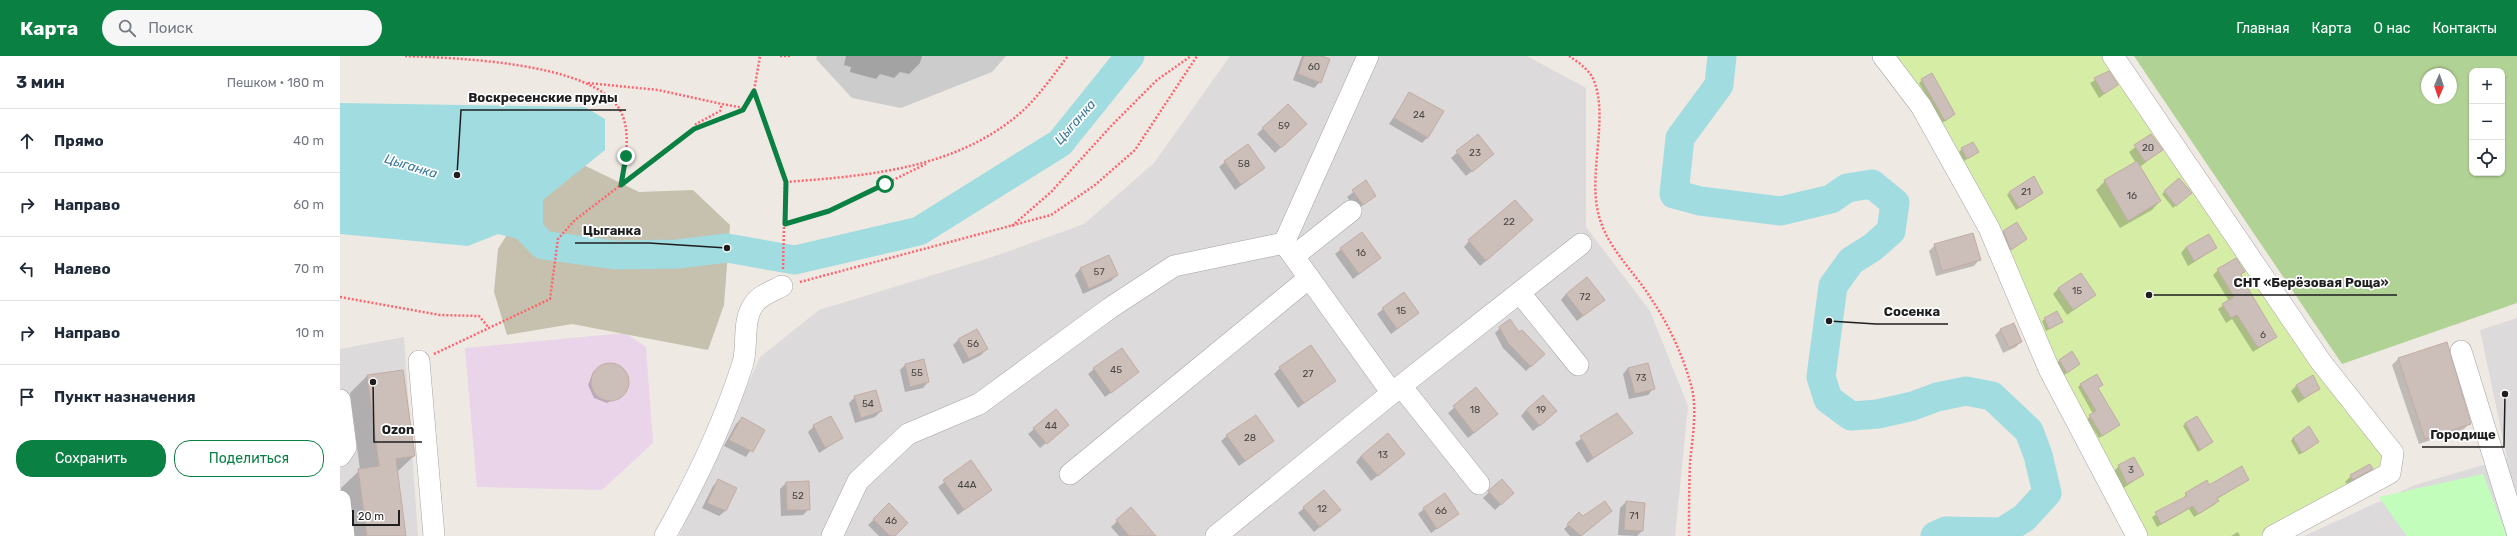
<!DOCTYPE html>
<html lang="ru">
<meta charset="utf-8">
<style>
:root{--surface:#fff;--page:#f6f6f7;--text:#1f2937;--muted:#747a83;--line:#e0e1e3;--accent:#0b8043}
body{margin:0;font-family:Rubik,sans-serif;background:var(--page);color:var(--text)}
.controls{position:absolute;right:12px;top:12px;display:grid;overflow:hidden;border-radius:8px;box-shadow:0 1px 3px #0004}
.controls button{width:36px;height:36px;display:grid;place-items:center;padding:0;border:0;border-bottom:1px solid var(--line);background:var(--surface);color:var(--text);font:20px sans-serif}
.compass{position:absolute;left:2081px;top:12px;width:36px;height:36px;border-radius:50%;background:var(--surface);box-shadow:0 1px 3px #0004;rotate:182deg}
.scale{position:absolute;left:12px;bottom:10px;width:48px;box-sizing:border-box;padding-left:4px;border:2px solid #1e1e1e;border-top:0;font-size:11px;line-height:14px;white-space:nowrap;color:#1e1e1e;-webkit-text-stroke:3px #fff;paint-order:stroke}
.stop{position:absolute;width:12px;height:12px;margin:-9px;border:3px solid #0b8043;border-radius:50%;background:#fff}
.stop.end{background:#0b8043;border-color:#fff;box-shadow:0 1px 4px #0008}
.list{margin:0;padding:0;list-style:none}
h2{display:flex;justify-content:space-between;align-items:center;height:52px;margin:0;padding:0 16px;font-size:17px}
h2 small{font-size:13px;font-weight:400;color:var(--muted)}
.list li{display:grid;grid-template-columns:26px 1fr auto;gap:12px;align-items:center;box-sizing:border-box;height:64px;padding:0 16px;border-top:1px solid var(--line)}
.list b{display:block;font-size:15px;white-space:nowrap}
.list em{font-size:13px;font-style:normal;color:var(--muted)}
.actions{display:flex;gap:8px;padding:12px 16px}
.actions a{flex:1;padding:9px 0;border:1px solid var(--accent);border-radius:16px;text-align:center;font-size:14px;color:var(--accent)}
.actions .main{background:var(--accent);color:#fff}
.icon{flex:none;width:22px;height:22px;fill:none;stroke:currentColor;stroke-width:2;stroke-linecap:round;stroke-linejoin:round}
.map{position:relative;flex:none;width:2177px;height:480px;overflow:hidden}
header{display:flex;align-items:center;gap:24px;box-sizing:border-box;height:56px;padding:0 20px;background:var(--accent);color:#fff}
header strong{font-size:19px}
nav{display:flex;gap:22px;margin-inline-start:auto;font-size:14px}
.search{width:280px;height:36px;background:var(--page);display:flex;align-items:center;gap:10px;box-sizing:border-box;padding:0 14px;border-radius:22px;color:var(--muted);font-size:15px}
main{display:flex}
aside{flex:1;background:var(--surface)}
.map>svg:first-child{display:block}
</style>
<header>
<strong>Карта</strong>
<div class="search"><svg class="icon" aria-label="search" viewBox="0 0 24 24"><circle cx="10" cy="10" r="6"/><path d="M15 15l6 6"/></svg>Поиск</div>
<nav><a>Главная</a><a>Карта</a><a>О нас</a><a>Контакты</a></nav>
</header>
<main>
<aside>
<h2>3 мин<small>Пешком · 180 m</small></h2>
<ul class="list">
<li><svg class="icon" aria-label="ahead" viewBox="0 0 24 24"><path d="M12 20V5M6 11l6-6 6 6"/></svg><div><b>Прямо</b></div><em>40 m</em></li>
<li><svg class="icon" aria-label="right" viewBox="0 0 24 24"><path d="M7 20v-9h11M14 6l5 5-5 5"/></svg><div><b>Направо</b></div><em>60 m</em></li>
<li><svg class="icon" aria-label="left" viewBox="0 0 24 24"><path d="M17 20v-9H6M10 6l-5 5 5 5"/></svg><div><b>Налево</b></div><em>70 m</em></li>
<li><svg class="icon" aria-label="right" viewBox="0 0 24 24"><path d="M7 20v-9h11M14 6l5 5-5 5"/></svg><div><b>Направо</b></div><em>10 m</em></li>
<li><svg class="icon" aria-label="arrive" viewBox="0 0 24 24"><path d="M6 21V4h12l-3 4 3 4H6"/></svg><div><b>Пункт назначения</b></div></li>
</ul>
<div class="actions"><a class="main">Сохранить</a><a>Поделиться</a></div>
</aside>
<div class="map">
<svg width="2177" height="480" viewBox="0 0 2177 480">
<rect width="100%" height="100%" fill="#efe9e3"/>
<g fill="#dcdadb">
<path d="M890,0H1187L1246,32V171L1310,255L1348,350L1335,480H339L420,301L479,254L652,201L744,168L814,107Z"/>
<path d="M2177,262V480H1964L2075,429L2167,402L2140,274Z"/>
<path d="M64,281L78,480H0V293Z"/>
</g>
<path fill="#e9d4e9" d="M285,277L306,291L313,387L262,434L137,431L125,292Z"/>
<path fill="#ccc" d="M477,0H666L652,16L561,52L512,42L476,3Z"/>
<path fill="#c5c1ae" d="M219,97L299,136L353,134L390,169L384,249L368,294L232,268L167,279L154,236L158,193Z"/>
<path fill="#d5eda5" d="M1548,0H1769L2042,398L2048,415L1926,480H1809Z"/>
<path fill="#b1d295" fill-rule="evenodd" d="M1794,0H2177V247L2002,308ZM2132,15H2162V117H2132ZM2087,18H2111V42H2087Z"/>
<path fill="#c2fdbc" d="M2143,418L2167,480H2067L2039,441Z"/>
<path fill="#a0dce0" d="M0,47L245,51L265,63V94L203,144V189L158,178L128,190L0,178Z"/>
<g fill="#0003">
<path d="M506,0H582L580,7L569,18L560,16L554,22L540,18L536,23L510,16L511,11L504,9Z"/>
<path d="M962,0H979L980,26L974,32L953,24Z"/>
<path d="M1768,16L1777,29L1759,42L1750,27Z"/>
<path d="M1582,24L1614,58L1611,61L1602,67L1579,27Z"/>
<path d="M1070,37L1088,81L1082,87L1049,68Z"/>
<path d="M948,49L965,68L935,97L917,78Z"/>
<path d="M1138,79L1153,98L1126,120L1111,102Z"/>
<path d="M1811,79L1821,94L1800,111L1820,145L1812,154L1780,172L1756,134L1765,125L1796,107L1789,96Z"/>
<path d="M1622,93L1638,96L1624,105L1619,96Z"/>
<path d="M885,106L924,111L895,134L879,111Z"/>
<path d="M1839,123L1848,139L1833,152L1822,138Z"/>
<path d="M1026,126L1035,139L1017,154L1007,141Z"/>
<path d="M1670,136L1700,139L1676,154L1667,139Z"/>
<path d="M1186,170L1140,210L1124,191L1129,185Z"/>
<path d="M1664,176L1684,185L1668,195L1661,179Z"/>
<path d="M1595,189L1639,204L1634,210L1596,220L1589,195Z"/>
<path d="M1846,191L1876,192L1848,210L1841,197Z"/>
<path d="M1001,193L1040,202L1013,223L995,198Z"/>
<path d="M768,201L777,219L771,225L743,238L735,219L740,213Z"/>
<path d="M1878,214L1904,216L1900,219L1902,224L1936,281L1913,296L1892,263L1886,267L1878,253L1889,245L1873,219Z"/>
<path d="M1719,232L1755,239L1727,259L1713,238Z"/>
<path d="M1226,238L1263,244L1237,265L1221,244Z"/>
<path d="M1043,253L1078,257L1051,278L1037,258Z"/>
<path d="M1716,256L1722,266L1706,275L1702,265Z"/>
<path d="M1160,272L1179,278L1204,298L1186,315L1163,292L1155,277Z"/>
<path d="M1661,273L1681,285L1676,291L1663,297L1655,279Z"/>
<path d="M619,283L647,293L641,299L623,308L613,289Z"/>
<path d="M2106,287L2130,367L2124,373L2079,388L2052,309L2058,303Z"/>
<path d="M1719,305L1739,308L1724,319L1717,307Z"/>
<path d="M269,307L283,312L288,325L283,338L267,347L254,342L248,329L253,316Z"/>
<path d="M565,309L588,326L583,332L565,336L560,314Z"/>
<path d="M940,312L994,325L958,352L934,318Z"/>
<path d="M1288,312L1313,333L1308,339L1289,343L1283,318Z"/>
<path d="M754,313L798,316L765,341L748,318Z"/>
<path d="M27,320L74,400L57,416L65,480H7L1,432L20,414L10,337Z"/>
<path d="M1741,328L1762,329L1757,333L1779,369L1759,382L1747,363L1753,358L1738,331Z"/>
<path d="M1957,329L1979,333L1958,347L1951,335Z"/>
<path d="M1136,333L1157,358L1128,382L1108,357Z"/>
<path d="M515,341L541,355L535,361L515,367L509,347Z"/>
<path d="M1186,354L1210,361L1193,375L1181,360Z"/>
<path d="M1276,359L1291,377L1247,407L1235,387Z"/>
<path d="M402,362L424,374L406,401L384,390L396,368Z"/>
<path d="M1846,367L1869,388L1858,396L1843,370Z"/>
<path d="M474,370L502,382L479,397L468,376Z"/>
<path d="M694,373L722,374L700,392L688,378Z"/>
<path d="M887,380L933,385L899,410L881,385Z"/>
<path d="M1953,382L1978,386L1959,399L1951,385Z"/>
<path d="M1021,400L1058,403L1031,425L1016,406Z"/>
<path d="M631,406L651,433L618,459L598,431Z"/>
<path d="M1779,410L1803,419L1782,433L1773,416Z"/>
<path d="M2031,413L2026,418L2007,428L2005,426L2011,420Z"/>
<path d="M1162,424L1173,437L1155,454L1143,442Z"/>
<path d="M1908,424L1877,443L1878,445L1874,449L1854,461L1849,453L1817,471L1812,461L1843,443L1846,438L1869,430Z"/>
<path d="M378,425L395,433L385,455L379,460L362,452L373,430Z"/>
<path d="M446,427L469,453L463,459L441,460L440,433Z"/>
<path d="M1286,446L1304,448L1302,475L1297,480L1278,479L1280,452Z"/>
<path d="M549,449L554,480H539L528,469Z"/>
<path d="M791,452L811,480H779L771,471Z"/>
<path d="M964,452L1000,454L974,476L958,457Z"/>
<path d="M1084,453L1118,457L1091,477L1078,458Z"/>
<path d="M1239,458L1243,462L1266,459L1241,480H1230L1224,473Z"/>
<path d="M1898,476L1900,480H1891Z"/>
</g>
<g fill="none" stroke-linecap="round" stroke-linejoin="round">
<g stroke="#a0dce0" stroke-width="29">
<path d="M1382,0L1379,29L1340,82L1334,138L1360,145L1441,155L1491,143L1507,132L1532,128L1555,147L1551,175L1533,191L1511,205L1493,230L1481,321L1488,343L1511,360L1538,358L1573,350L1597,341L1626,335L1652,340L1689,375L1698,399L1707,437L1684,462L1662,476L1606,475L1595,480"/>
<path d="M176,161L203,189L275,199L337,198L387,192L455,204L579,175L720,87L790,0"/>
</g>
</g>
<g fill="#ccbeb9" stroke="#c2aca4">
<path d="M964,0H982L990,3L981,27L958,18Z"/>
<path d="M1769,15L1778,29L1764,38L1754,22Z"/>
<path d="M1592,17L1615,58L1605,65L1581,23Z"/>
<path d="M1069,36L1104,55L1088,82L1054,62Z"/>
<path d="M948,48L967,68L941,92L922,72Z"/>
<path d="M1138,78L1154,98L1132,116L1116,95Z"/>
<path d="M1811,78L1823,94L1805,106L1794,89Z"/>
<path d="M1633,86L1639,96L1627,103L1621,92Z"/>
<path d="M908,88L925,112L901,129L884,105Z"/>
<path d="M1797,105L1821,145L1788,165L1764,124Z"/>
<path d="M1694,120L1703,137L1679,152L1669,136Z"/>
<path d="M1839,122L1852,137L1836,150L1824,135Z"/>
<path d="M1026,124L1036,140L1023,149L1012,134Z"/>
<path d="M1175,144L1193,164L1146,205L1128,184Z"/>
<path d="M1677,166L1687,183L1671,194L1663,175Z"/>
<path d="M1022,176L1041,202L1019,218L1000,192Z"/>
<path d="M1633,177L1641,204L1602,215L1594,188Z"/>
<path d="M1869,178L1877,192L1854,205L1846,191Z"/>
<path d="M769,199L778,219L749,233L740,212Z"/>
<path d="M1896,202L1905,216L1901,218L1903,224L1937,281L1918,292L1897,259L1891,262L1882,248L1894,241L1877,213Z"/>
<path d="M1741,217L1756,239L1733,254L1718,232Z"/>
<path d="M1247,221L1265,244L1243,260L1226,238Z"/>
<path d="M1064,236L1079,257L1057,273L1042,252Z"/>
<path d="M1717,255L1723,266L1709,273L1704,262Z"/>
<path d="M1170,263L1179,276L1182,274L1205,298L1191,311L1168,287L1159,271Z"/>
<path d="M1674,267L1682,286L1669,292L1660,273Z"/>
<path d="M637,273L648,293L629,303L618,283Z"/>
<path d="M2107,286L2131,368L2085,383L2058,302Z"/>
<path d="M971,289L996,325L964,347L939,311Z"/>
<path d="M782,292L799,316L771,337L753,312Z"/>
<path d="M1732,295L1740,308L1727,317L1719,304Z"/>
<path d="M584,303L589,326L570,331L565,308Z"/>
<path d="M1308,307L1315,333L1295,338L1288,312Z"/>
<circle cx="270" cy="326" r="19"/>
<path d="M63,314L75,400L56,403L66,480H27L18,413L39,410L27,319Z"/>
<path d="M1757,318L1763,329L1758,332L1780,369L1762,380L1749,359L1756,355L1740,328Z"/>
<path d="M1973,319L1980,333L1964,342L1956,329Z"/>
<path d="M1136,331L1158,358L1134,377L1113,350Z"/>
<path d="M536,334L542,355L521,362L514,340Z"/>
<path d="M1203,339L1217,355L1200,370L1186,354Z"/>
<path d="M716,353L729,369L707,388L693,372Z"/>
<path d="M1277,357L1293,377L1253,402L1240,380Z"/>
<path d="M916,359L934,385L905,405L886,379Z"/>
<path d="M491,360L503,382L485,392L473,369Z"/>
<path d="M1857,360L1873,386L1860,394L1845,367Z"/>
<path d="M402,361L425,374L413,396L389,384Z"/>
<path d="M1969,370L1979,386L1962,397L1953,382Z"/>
<path d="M1048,377L1065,398L1038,420L1021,400Z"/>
<path d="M1794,401L1804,419L1787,428L1778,409Z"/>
<path d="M631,404L652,434L624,454L603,424Z"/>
<path d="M2030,408L2033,413L2013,424L2010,419Z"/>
<path d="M1902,410L1909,424L1877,442L1879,445L1858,458L1853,450L1821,468L1815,456L1847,440L1845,437L1867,424L1869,429Z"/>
<path d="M378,423L397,432L386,455L367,447Z"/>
<path d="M1162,423L1174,437L1161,449L1148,435Z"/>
<path d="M469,425L470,454H447L446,426Z"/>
<path d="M984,434L1001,454L980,471L963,451Z"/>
<path d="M1105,437L1119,458L1097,473L1083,452Z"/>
<path d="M1265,445L1272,455L1241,480L1227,468L1239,456L1243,460Z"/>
<path d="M1286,445L1305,447L1303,475L1284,474Z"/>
<path d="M549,447L568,467L555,480H550L533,463Z"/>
<path d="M791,451L816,480H789L776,464Z"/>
</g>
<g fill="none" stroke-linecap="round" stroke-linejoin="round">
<g stroke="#a5a5a5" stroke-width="22">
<g id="minor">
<path d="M1543,0L1581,50L1649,172L1709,313L1797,480"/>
<path d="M1773,0L1981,306L2053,397L2050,417L1933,480"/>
<path d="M944,187L1028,0"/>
<path d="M944,187L1052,337"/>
<path d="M954,200L1011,155"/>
<path d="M1180,237L1238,309"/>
<path d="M2121,295L2177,476"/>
<path d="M79,305L94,480"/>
<path d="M1061,330L1139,428"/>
<path d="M0,344L6,391L0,400"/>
<path d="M730,418L969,222"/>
<path d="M0,445L4,480"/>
<path d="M325,480C355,427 384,366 403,307C408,289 402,264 414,248C420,239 433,235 442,230"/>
<path d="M492,480L518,425L568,378L639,348L770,252L834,210L944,187"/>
<path d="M876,480L1052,337L1241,188"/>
</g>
</g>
<g stroke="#ff646e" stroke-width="2.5" stroke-dasharray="2 2" stroke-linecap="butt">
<path d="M65,0C115,2 253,6 280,54C292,76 285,106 281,129"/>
<path d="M440,0H450"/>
<path d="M1229,0C1238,6 1250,14 1254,25C1268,60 1250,113 1257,151C1263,189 1293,213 1312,244C1329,269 1343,300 1351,329C1358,353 1352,383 1350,407C1349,432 1349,456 1349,480"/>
<path d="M248,27L318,34L382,48"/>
<path d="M414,36L445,126C527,120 615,113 679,58C698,42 713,19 728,0"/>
<path d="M354,73L356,68L380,55L382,48L404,52"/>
<path d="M445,168L489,155L586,108"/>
<path d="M672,170L711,136L773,68L817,24L851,0"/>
<path d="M443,213L445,126"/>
<path d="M460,226L711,159L755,129L795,94L857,0"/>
<path d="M0,241L100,259L139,260L149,272"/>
<path d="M94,298L210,243L218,183L235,164L354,73L403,55L414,35L420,0"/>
</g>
<use href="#minor" stroke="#fff" stroke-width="21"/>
</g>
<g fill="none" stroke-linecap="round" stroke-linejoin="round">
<path stroke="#0b8043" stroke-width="5" d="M286,100L281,129L354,73L403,54L414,35L446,126L445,168L489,155L545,128"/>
</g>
<g text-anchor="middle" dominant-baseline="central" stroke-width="3.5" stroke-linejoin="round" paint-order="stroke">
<g font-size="10" fill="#4a4645">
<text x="974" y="11">60</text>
<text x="1079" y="59">24</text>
<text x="944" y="70">59</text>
<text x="1808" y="92">20</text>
<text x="1135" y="97">23</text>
<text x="904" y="108">58</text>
<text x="1686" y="136">21</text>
<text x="1792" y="140">16</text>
<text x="1169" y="166">22</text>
<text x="1021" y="197">16</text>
<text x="759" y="216">57</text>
<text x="1737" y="235">15</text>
<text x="1245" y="241">72</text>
<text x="1061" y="255">15</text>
<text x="1923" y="279">6</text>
<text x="633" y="288">56</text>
<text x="776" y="314">45</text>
<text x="577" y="317">55</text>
<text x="968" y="318">27</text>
<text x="1301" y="322">73</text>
<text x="528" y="348">54</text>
<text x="1135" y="354">18</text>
<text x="1201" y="354">19</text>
<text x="711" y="370">44</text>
<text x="910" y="382">28</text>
<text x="1043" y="399">13</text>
<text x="1791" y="414">3</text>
<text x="627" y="429">44А</text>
<text x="458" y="440">52</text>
<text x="982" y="453">12</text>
<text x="1101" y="455">66</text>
<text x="1294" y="460">71</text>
<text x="551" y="465">46</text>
</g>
<g font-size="13" font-style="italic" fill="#3c7b9c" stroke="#fff">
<text transform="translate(735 66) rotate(-49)">Цыганка</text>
<text transform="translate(71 110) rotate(17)">Цыганка</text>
</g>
</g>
<path fill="none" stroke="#1e1e1e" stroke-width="1.5" d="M117 119L121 54H286M387 192L309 187H235M1809 239L1886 239H2057M1489 265L1536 268H1608M33 326L34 386H82M2165 338L2164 391H2082"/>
<g fill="#1e1e1e" stroke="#fff" stroke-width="1.5">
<circle cx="117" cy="119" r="4"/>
<circle cx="387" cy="192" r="4"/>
<circle cx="1809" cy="239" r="4"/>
<circle cx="1489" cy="265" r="4"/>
<circle cx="33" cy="326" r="4"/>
<circle cx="2165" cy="338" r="4"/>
</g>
<g font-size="13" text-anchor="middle" font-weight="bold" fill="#1e1e1e" stroke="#fff" stroke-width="3.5" stroke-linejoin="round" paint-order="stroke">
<text x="203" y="46">Воскресенские пруды</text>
<text x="272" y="179">Цыганка</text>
<text x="1971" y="231">СНТ «Берёзовая Роща»</text>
<text x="1572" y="260">Сосенка</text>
<text x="58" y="378">Ozon</text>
<text x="2123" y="383">Городище</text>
</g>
</svg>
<div class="controls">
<button>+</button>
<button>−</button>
<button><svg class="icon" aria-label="locate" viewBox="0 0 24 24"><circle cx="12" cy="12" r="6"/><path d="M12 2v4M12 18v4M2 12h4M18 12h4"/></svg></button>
</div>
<svg class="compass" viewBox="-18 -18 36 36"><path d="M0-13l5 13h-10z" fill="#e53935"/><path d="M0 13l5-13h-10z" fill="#747a83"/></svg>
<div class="scale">20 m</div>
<div class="stop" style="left:545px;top:128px"></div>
<div class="stop end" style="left:286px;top:100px"></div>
</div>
</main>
